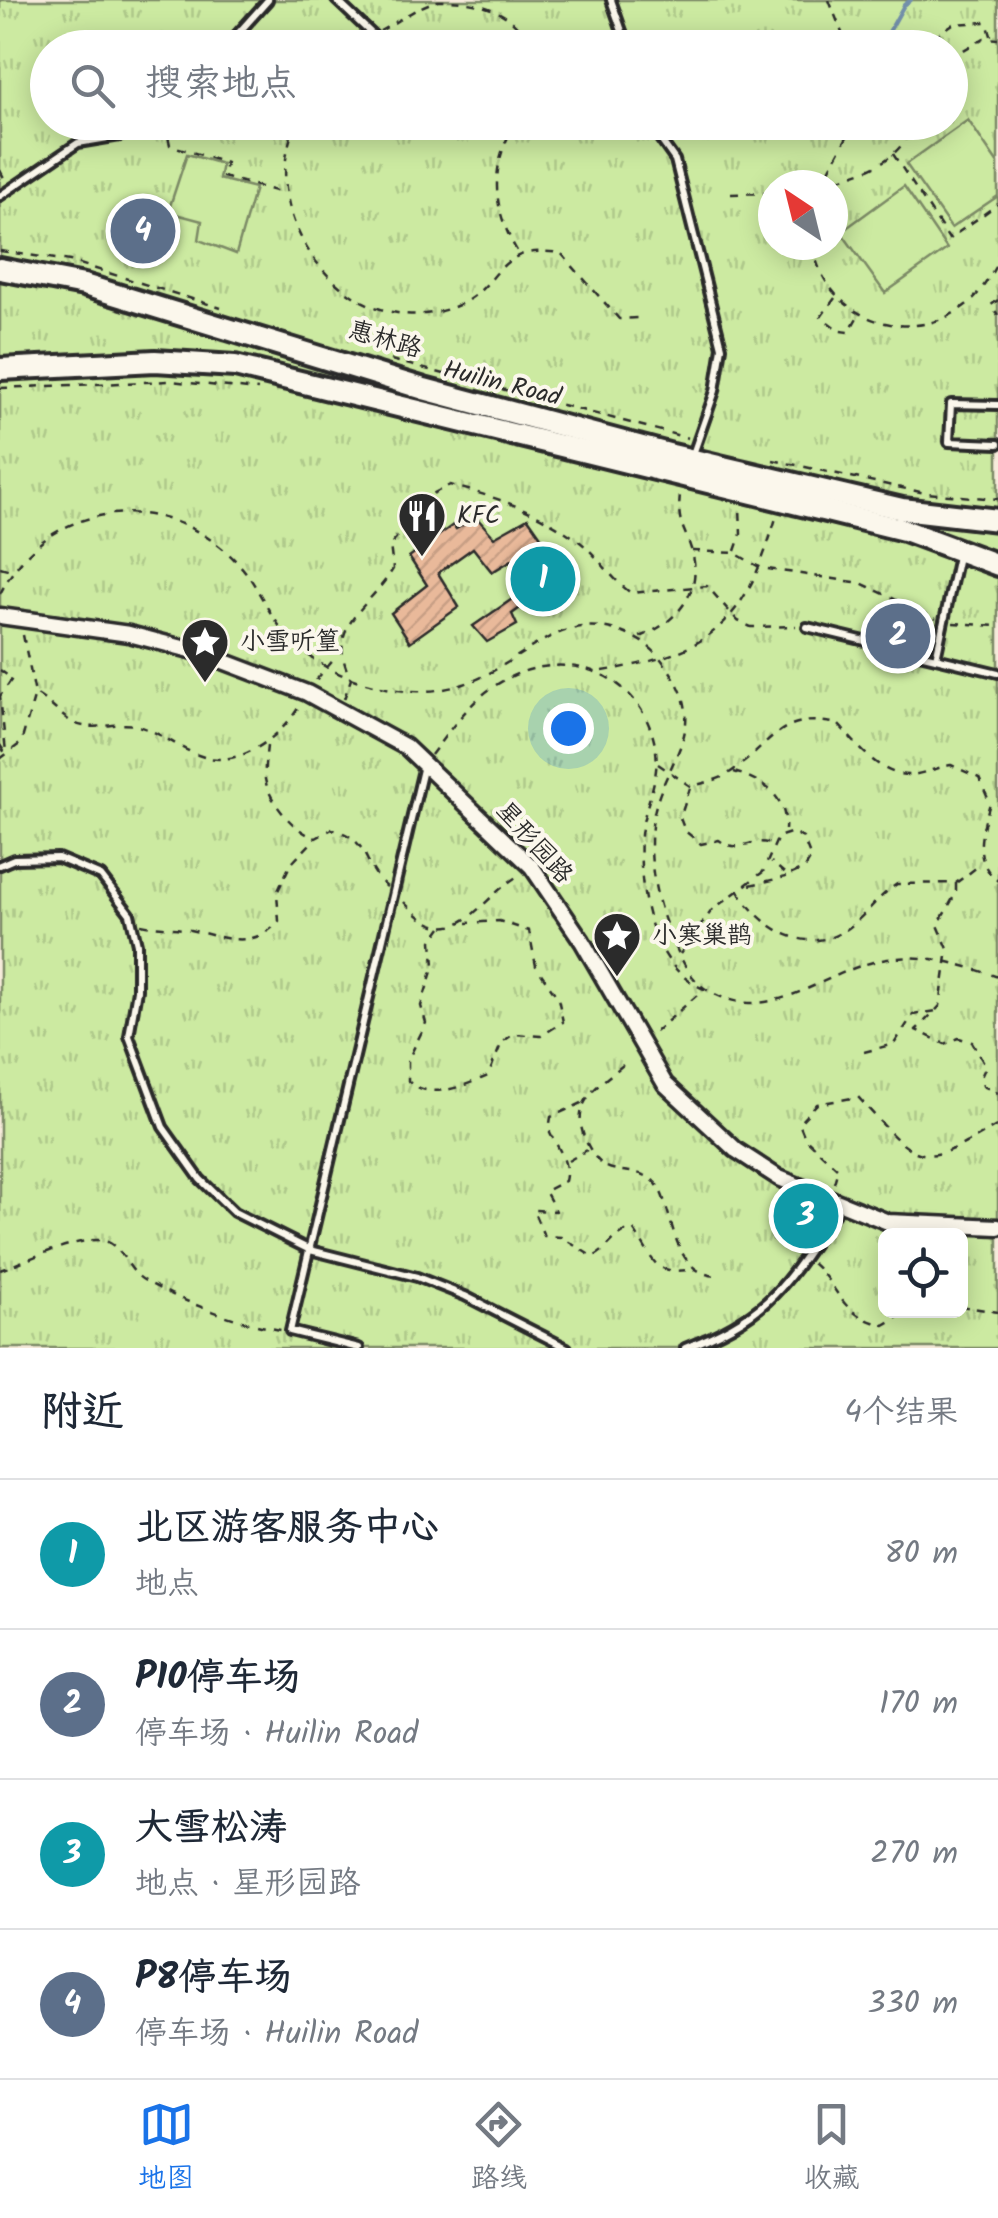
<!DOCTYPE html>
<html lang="zh">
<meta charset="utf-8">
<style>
:root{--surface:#fff;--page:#f2f2f3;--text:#1f2937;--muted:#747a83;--line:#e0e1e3;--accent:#1a73e8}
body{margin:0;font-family:Kalam,"LXGW WenKai TC",sans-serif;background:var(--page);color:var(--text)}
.controls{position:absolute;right:30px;bottom:30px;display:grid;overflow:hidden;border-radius:15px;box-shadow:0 5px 25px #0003}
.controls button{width:90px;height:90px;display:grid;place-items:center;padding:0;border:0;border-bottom:2px solid var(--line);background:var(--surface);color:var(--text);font:50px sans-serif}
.compass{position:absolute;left:758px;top:170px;width:90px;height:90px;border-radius:50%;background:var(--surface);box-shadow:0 5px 25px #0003;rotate:325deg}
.you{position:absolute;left:568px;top:728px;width:35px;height:35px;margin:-25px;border:8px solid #fff;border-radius:50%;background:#1a73e8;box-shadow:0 0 0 15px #1a73e833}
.badge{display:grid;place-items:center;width:65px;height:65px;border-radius:50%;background:var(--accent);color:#fff;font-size:32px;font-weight:700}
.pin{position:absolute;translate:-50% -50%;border:5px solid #fff;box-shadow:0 2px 10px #0006}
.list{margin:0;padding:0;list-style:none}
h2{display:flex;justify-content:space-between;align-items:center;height:130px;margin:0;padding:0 40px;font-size:42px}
h2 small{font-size:32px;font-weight:400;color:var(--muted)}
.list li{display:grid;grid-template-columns:65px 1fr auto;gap:30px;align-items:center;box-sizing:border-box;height:150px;padding:0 40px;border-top:2px solid var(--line)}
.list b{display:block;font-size:38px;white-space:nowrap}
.list p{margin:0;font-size:32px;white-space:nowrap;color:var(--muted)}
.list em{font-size:32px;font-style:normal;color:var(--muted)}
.icon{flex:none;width:55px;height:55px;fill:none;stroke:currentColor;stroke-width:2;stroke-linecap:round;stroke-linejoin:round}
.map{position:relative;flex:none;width:998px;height:1348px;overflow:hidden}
.search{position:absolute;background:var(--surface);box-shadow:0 5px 25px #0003;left:30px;right:30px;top:30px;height:110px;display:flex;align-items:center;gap:25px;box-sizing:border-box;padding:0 35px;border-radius:55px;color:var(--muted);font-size:38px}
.sheet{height:730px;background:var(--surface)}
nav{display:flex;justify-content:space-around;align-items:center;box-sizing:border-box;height:140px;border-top:2px solid var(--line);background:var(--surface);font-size:28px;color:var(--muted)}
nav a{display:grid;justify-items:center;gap:5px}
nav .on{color:var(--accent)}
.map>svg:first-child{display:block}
</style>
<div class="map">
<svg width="998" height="1348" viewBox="0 0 998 1348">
<defs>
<pattern id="park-tufts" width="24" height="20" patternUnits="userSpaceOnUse" patternTransform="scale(2.5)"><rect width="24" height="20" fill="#cceaa1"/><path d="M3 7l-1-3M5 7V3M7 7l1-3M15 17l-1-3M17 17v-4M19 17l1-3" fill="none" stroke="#afc98b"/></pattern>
<pattern id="building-hatch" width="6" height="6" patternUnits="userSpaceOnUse" patternTransform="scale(2.5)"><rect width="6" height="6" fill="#e9b99a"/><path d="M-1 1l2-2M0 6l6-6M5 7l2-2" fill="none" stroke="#c89f85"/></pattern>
</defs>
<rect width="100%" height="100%" fill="#f7ebdc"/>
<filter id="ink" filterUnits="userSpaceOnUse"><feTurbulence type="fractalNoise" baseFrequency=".01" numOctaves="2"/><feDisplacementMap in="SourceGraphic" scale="20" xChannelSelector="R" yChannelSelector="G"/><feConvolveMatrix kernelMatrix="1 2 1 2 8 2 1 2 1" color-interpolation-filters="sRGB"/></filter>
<g filter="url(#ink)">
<path fill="url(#park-tufts)" stroke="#7c8a66" stroke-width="2.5" fill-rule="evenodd" d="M0,0H998V1348H0ZM48,48H950V122H48ZM773,185H833V245H773ZM886,1236H960V1310H886Z"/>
<g fill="#cceaa1" stroke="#7c8a66" stroke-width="2.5">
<path d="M968,120L998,164V196L951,228L906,164Z"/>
<path d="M187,154L222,164L219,179L255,188L236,254L199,240L202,221L168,212Z"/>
<path d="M904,186L947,249L885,293L841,232Z"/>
</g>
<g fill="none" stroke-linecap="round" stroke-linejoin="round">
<g stroke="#728faa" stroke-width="4">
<path d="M749,48L755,42L780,48"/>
<path d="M880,48L904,5L911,0"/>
</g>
</g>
<path fill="url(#building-hatch)" stroke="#2b2b2b" stroke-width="2.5" d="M476,517L494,537L528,518L567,574L512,614L517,625L487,642L473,626L531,586L512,560L492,572L473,548L438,573L459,607L410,642L391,613L427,585L409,557L453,525L456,529Z"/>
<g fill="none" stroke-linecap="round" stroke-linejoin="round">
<g stroke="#2b2b2b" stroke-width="14">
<g id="service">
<path d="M336,0L373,35"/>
<path d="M611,0L628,48"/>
<path d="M225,48L268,0"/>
<path d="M648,122L675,160L722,347L715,391L692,457"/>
<path d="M0,196L78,143L120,136L152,122"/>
<path d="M998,405L951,404L949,442L998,444"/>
<path d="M807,627L998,673"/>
<path d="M936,658L958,556"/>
<path d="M0,865L14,859L58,858L101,876L130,914L137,944V990L129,1036L163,1127L200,1179L234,1212L310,1250L417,1277L465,1296L567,1348"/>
<path d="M359,1348L290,1331L424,765"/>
<path d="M685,1348C777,1313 787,1280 841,1204"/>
</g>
</g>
<g stroke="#2b2b2b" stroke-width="21">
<path id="minor" d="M0,616L129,634L202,653L307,693L406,747L532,867L582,941L665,1084L736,1150L779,1178L888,1222L998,1227"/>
</g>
<g stroke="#2b2b2b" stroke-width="28">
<g id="secondary">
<path d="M0,269L84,285L424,389L672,455L902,509L998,520"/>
<path d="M0,369L155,361L235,366L904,530L998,565"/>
</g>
</g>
<g stroke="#2b2b2b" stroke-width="2.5" stroke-dasharray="8 8" stroke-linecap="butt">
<path d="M829,0L848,48"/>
<path d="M380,31C397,22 419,5 438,1C475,0 518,10 529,48"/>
<path d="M942,48L932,38L953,24L987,22L992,39"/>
<path d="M950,58L984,38L998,39"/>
<path d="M165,122L170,145L226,163L223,177L283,193"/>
<path d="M297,122C251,215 347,345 451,308C505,289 490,243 561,253L619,319L637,318"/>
<path d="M516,122C489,166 492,208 517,251"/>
<path d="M893,154L949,239L998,204"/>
<path d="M0,170L6,182"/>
<path d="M822,183C860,174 900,164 914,122"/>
<path d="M821,185L855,122"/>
<path d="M731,194L773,193"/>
<path d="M813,245C823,317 908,350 966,305C981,294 989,277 998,262"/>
<path d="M0,251L70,261L221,308"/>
<path d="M835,298L821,317L840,331L849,332L859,314"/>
<path d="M998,300L991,305L998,315"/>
<path d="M391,360L688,438"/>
<path d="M0,388L170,381L258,390"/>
<path d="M773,460L925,493L998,499"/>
<path d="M692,551L735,553L761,568L861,583L936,619"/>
<path d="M735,551L741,534L740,506"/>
<path d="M0,567L11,570"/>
<path d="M0,594C45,501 162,487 234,559C254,578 261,600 276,621C294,648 323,669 353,679C390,692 427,696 464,684C518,667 555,612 615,630C636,637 651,645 664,663C715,729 664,757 653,818C647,857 655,900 671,936C679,955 690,981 709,991C769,1025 816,977 873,962C918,951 955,962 998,977"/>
<path d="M953,623L998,626"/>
<path d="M23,635L35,694"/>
<path d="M640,637C676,623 705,591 691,549C683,524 677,523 680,495"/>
<path d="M0,670L12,679L0,696L6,752"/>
<path d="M603,671C712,653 745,623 776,518"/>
<path d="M316,680L337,656"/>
<path d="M344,699L351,679C324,626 367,611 393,569L390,545L434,493L450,485C501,499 537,510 580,542C599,557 611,579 631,593L707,586L738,621L751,627L796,626"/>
<path d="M0,745L5,753"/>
<path d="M267,746C266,756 264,769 265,779C269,801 294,832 316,838L332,829C372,840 360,864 387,887"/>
<path d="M431,755C449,731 468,704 493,687C555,644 639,667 655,745C662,777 644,804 641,835C638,889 650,967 704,989L653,1034"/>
<path d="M0,759L21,743L35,694C49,701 59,715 72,722C91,733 115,721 134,725C158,730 176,747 198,755C238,771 283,736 301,703"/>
<path d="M658,764L690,786C706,783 723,779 735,769C776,740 780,712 838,724C857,744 880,777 911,775C923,774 938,767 951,765L979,778L990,803C982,831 971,860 998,881"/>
<path d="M734,772C762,780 788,796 785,830"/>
<path d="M690,788L680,818L685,831L701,844L719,840C740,855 749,837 770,844"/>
<path d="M956,883V893L938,925L948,949L940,1006L916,1030L945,1044L959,1038L972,1042L986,1066L981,1077L983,1086L998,1093"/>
<path d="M750,885L786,877"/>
<path d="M738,891C760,926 803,956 844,931C864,918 877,897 897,884L956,883L981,864"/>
<path d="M404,902C456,959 475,902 518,876"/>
<path d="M141,924C157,928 174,927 190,930C224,937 252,951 279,921L277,893L290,865L315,839"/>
<path d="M442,927L432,941L434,965L421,1006L426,1023L408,1060V1081C430,1101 463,1086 488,1076L502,1042L514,1034L541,1036L563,1022L558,998L536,966L529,931L499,921L467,923"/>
<path d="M680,954L712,910L763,872L778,837L793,832L803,838L811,858L805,868L788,876L771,862"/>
<path d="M864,1052L894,1044L913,1015L936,1011"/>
<path d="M623,1065C596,1087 570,1103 585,1139C589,1148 595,1159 603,1165C620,1176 647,1166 659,1188C675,1219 673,1277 721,1276"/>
<path d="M582,1103L551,1117L549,1130C557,1148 570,1161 565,1181L545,1191L556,1211L533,1210L544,1236L561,1237L593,1257C610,1249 614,1232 633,1229C656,1261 651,1276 695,1269"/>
<path d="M568,1161L587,1150"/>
<path d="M834,1183L838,1169L805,1138L799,1123L817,1104L858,1097C917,1162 917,1173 998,1125"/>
<path d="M779,1201L772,1237L776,1243L787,1240L796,1254"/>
<path d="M812,1263C842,1289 838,1315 884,1325L910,1310"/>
<path d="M0,1270C23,1262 84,1234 105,1241C122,1246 127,1269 142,1279C176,1300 242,1324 281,1330"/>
<path d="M960,1306L998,1312"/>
</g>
<use href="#service" stroke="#fbf7ec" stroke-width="6"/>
<use href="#minor" stroke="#fbf7ec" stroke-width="14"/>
<use href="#secondary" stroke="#fbf7ec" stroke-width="20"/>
</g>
</g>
<defs>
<g id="restaurant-pin" transform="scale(2.5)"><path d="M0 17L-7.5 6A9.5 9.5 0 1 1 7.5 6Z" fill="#2b2b2b" stroke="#fbf7ec"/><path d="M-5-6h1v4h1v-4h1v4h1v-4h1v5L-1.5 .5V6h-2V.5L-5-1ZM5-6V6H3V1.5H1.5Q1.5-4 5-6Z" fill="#fff"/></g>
<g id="sight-pin" transform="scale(2.5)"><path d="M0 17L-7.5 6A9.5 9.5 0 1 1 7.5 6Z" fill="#2b2b2b" stroke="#fbf7ec"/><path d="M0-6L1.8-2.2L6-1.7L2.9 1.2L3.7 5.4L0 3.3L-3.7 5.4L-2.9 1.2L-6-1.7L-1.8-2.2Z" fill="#fff"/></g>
</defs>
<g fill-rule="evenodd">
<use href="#restaurant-pin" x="422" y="516"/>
<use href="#sight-pin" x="205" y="642"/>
<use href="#sight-pin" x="617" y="936"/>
</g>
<g text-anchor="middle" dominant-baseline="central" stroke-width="8" stroke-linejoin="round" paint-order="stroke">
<g font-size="25" fill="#2b2b2b" stroke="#fbf7ec">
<text transform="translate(385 340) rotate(16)">惠林路</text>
<text transform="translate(502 384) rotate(14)">Huilin Road</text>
<text transform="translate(534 843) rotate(48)">星形园路</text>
</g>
<g font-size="25" fill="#2b2b2b" stroke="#fbf7ec" text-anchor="start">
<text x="457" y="516">KFC</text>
<text x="240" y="642">小雪听篁</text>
<text x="652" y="936">小寒巢鹊</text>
</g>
</g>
</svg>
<div class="controls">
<button><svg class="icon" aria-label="locate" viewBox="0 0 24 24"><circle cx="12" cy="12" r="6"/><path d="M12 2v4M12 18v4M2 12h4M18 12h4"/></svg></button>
</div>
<svg class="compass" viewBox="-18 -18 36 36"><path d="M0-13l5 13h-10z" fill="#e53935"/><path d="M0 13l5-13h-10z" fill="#747a83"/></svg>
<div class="you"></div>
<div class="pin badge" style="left:543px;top:579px;background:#0f9aa8">1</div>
<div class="pin badge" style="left:898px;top:636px;background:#5c6f8a">2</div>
<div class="pin badge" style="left:806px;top:1216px;background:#0f9aa8">3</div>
<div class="pin badge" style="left:143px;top:231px;background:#5c6f8a">4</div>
<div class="search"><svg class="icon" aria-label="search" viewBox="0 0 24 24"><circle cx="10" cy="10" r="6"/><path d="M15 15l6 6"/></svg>搜索地点</div>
</div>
<section class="sheet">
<h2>附近<small>4个结果</small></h2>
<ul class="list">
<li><span class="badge" style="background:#0f9aa8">1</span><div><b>北区游客服务中心</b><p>地点</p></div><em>80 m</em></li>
<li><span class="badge" style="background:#5c6f8a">2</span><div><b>P10停车场</b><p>停车场 · Huilin Road</p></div><em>170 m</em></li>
<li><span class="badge" style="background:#0f9aa8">3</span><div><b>大雪松涛</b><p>地点 · 星形园路</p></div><em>270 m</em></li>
<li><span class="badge" style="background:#5c6f8a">4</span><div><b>P8停车场</b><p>停车场 · Huilin Road</p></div><em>330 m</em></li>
</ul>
</section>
<nav>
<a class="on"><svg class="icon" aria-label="map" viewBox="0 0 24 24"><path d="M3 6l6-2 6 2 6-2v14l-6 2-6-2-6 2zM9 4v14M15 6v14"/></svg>地图</a>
<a><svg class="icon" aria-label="directions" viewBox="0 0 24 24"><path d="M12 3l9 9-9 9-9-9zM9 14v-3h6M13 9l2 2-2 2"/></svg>路线</a>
<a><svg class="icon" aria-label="saved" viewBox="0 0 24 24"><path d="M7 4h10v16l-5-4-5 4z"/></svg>收藏</a>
</nav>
